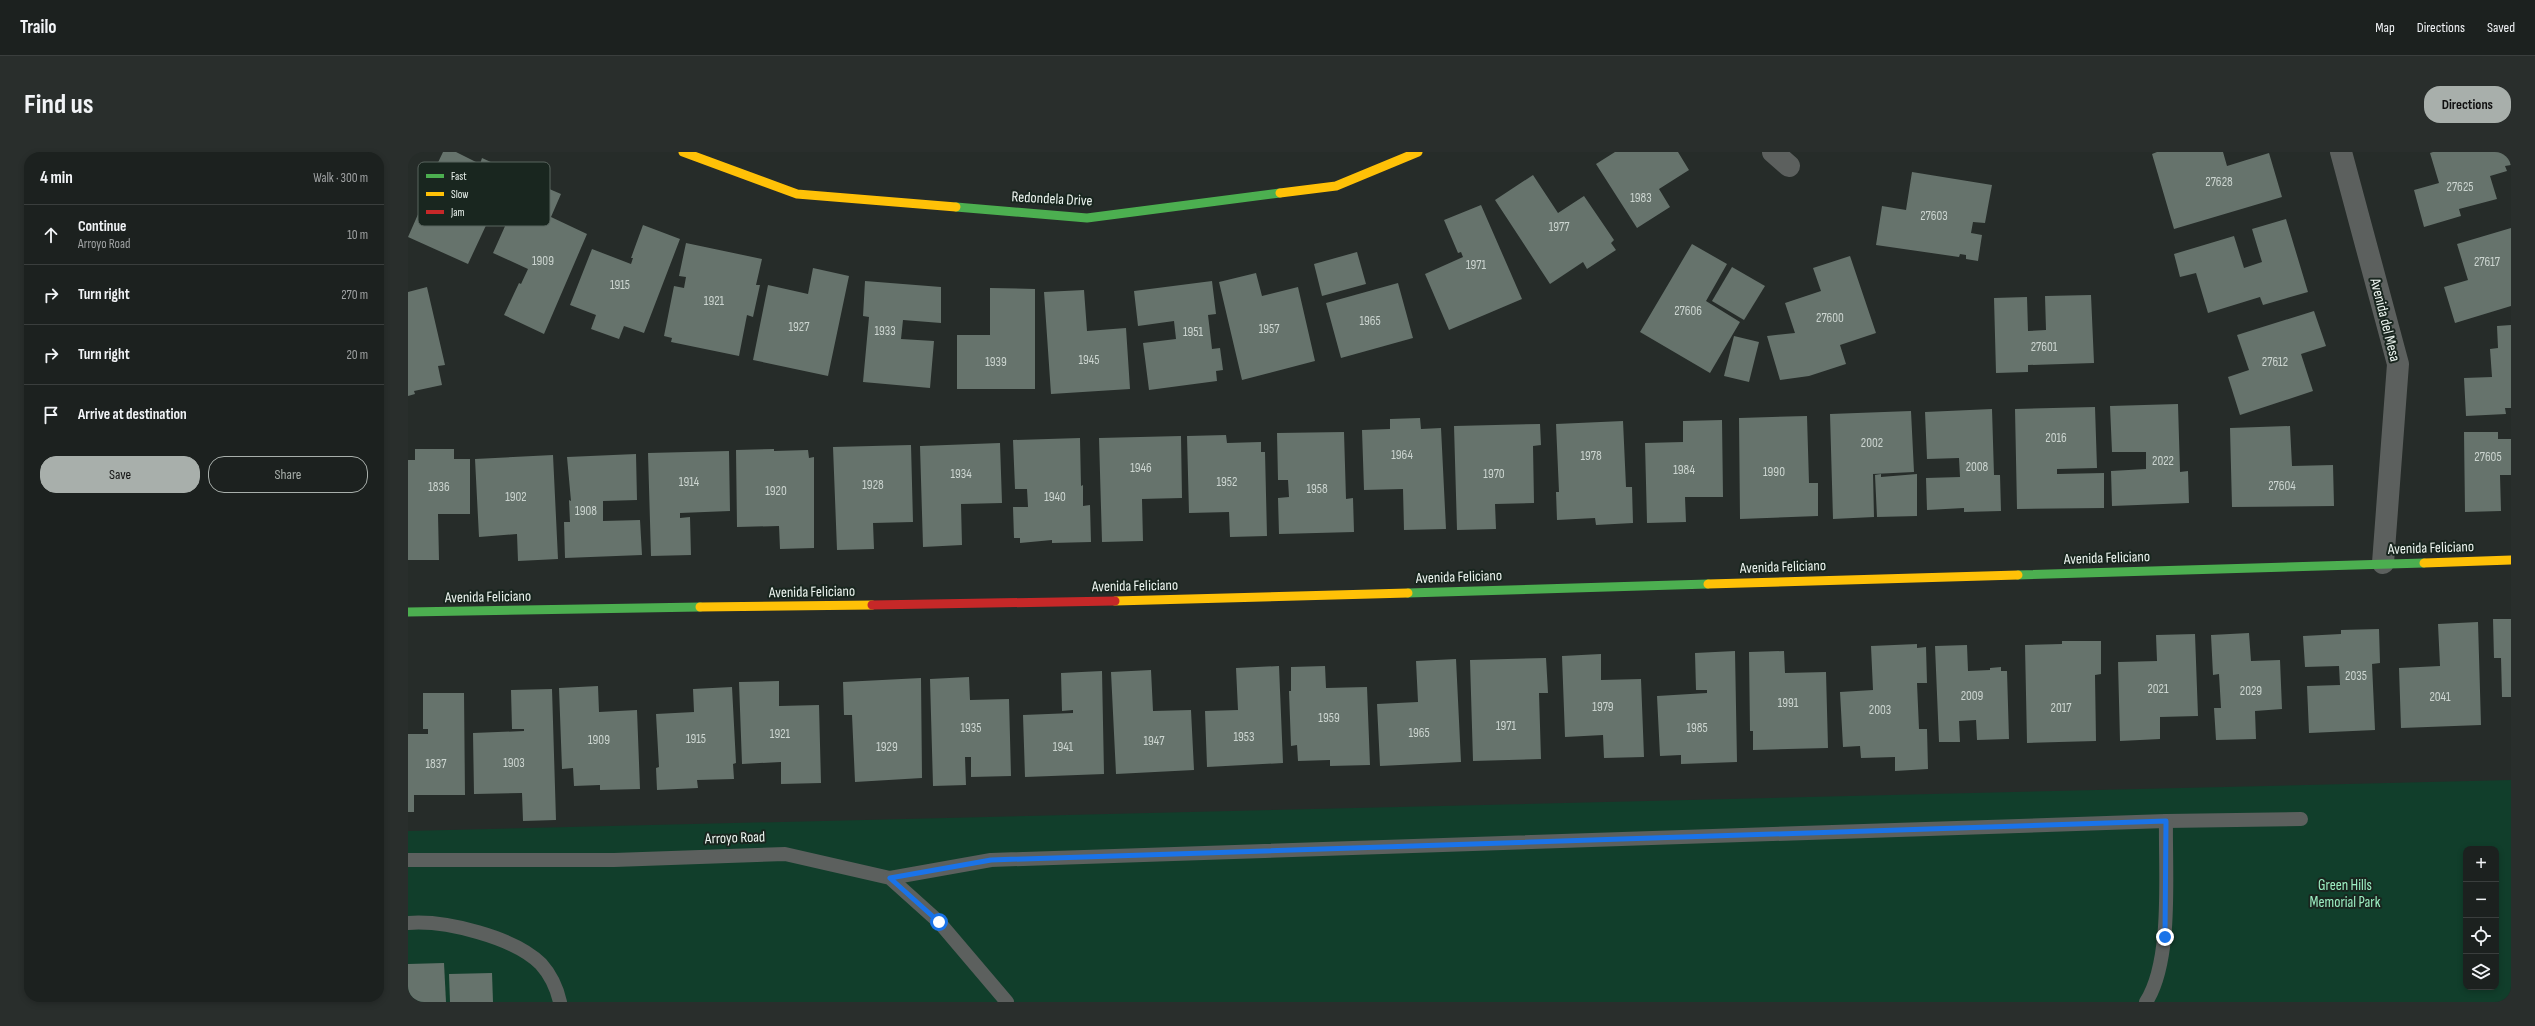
<!DOCTYPE html>
<meta charset="utf-8">
<style>
:root{--surface:#1c211f;--page:#292e2c;--text:#f1f3f6;--muted:#a0a3a4;--line:#3a3e3d;--accent:#a8afab}
body{margin:0;font-family:"Sofia Sans Condensed",sans-serif;background:var(--page);color:var(--text)}
.controls{position:absolute;right:12px;bottom:12px;display:grid;overflow:hidden;border-radius:8px;box-shadow:0 2px 6px #0003}
.controls button{width:36px;height:36px;display:grid;place-items:center;padding:0;border:0;border-bottom:1px solid var(--line);background:var(--surface);color:var(--text);font:20px sans-serif}
.stop{position:absolute;width:12px;height:12px;margin:-9px;border:3px solid #1a73e8;border-radius:50%;background:#fff}
.stop.end{background:#1a73e8;border-color:#fff;box-shadow:0 1px 4px #0008}
.list{margin:0;padding:0;list-style:none}
h2{display:flex;justify-content:space-between;align-items:center;height:52px;margin:0;padding:0 16px;font-size:17px}
h2 small{font-size:13px;font-weight:400;color:var(--muted)}
.list li{display:grid;grid-template-columns:26px 1fr auto;gap:12px;align-items:center;box-sizing:border-box;height:60px;padding:0 16px;border-top:1px solid var(--line)}
.list b{display:block;font-size:15px;white-space:nowrap}
.list p{margin:0;font-size:13px;white-space:nowrap;color:var(--muted)}
.list em{font-size:13px;font-style:normal;color:var(--muted)}
.actions{display:flex;gap:8px;padding:12px 16px}
.actions a{flex:1;padding:9px 0;border:1px solid var(--accent);border-radius:16px;text-align:center;font-size:14px;color:var(--accent)}
.actions .main{background:var(--accent);color:#111}
.icon{flex:none;width:22px;height:22px;fill:none;stroke:currentColor;stroke-width:2;stroke-linecap:round;stroke-linejoin:round}
.map{position:relative;flex:none;width:2103px;height:850px;overflow:hidden;border-radius:16px}
header{display:flex;align-items:center;gap:24px;box-sizing:border-box;height:56px;padding:0 20px;background:var(--surface);border-bottom:1px solid var(--line)}
header strong{font-size:19px}
nav{display:flex;gap:22px;margin-inline-start:auto;font-size:14px}
.intro{display:flex;align-items:center;justify-content:space-between;box-sizing:border-box;height:96px;padding:0 24px}
h1{margin:0;font-size:28px}
.button{padding:10px 18px;border-radius:16px;background:var(--accent);color:#111;font-size:14px;font-weight:700}
main{display:flex;gap:24px;padding:0 24px}
aside{flex:1;background:var(--surface);border-radius:16px;box-shadow:0 2px 6px #0003}
.map>svg:first-child{display:block}
</style>
<header>
<strong>Trailo</strong>
<nav><a>Map</a><a>Directions</a><a>Saved</a></nav>
</header>
<div class="intro"><h1>Find us</h1><a class="button">Directions</a></div>
<main>
<aside>
<h2>4 min<small>Walk · 300 m</small></h2>
<ul class="list">
<li><svg class="icon" aria-label="ahead" viewBox="0 0 24 24"><path d="M12 20V5M6 11l6-6 6 6"/></svg><div><b>Continue</b><p>Arroyo Road</p></div><em>10 m</em></li>
<li><svg class="icon" aria-label="right" viewBox="0 0 24 24"><path d="M7 20v-9h11M14 6l5 5-5 5"/></svg><div><b>Turn right</b></div><em>270 m</em></li>
<li><svg class="icon" aria-label="right" viewBox="0 0 24 24"><path d="M7 20v-9h11M14 6l5 5-5 5"/></svg><div><b>Turn right</b></div><em>20 m</em></li>
<li><svg class="icon" aria-label="arrive" viewBox="0 0 24 24"><path d="M6 21V4h12l-3 4 3 4H6"/></svg><div><b>Arrive at destination</b></div></li>
</ul>
<div class="actions"><a class="main">Save</a><a>Share</a></div>
</aside>
<div class="map">
<svg width="2103" height="850" viewBox="0 0 2103 850">
<rect width="100%" height="100%" fill="#262c29"/>
<path fill="#113e2b" fill-rule="evenodd" d="M2103,628V850H0V679ZM2058,697H2088V835H2058Z"/>
<g fill="#66736c">
<path d="M35,0H48L72,12L74,6L109,22L94,55L88,52L60,112L0,85L19,42L48,56L57,38L24,23Z"/>
<path d="M1207,0H1270L1281,18L1251,37L1262,55L1229,76L1188,12Z"/>
<path d="M1749,0H1815L1819,14L1861,1L1874,45L1766,77L1744,2Z"/>
<path d="M2025,0H2101L2103,13L2097,14L2099,19L2082,24L2089,47L2051,57L2053,64L2016,75L2006,38L2031,31L2022,1Z"/>
<path d="M1504,20L1584,33L1577,71L1565,70L1563,81L1574,83L1570,109L1558,107V103L1552,102L1551,105L1468,93L1474,54L1498,58Z"/>
<path d="M1125,23L1150,61L1176,44L1206,88L1203,91L1208,98L1179,117L1175,110L1142,132L1087,48Z"/>
<path d="M118,27L153,42L143,65L179,82L136,182L96,163L111,131L113,132L120,117L85,101Z"/>
<path d="M1073,53L1114,147L1041,178L1017,122L1055,105L1053,100L1050,101L1036,68Z"/>
<path d="M1878,67L1900,140L1855,153L1852,145L1800,161L1788,121L1772,125L1766,102L1826,84L1836,116L1854,110L1844,77Z"/>
<path d="M235,73L272,87L236,181L216,174L211,187L183,177L188,163L162,153L184,97L223,112L225,106H223Z"/>
<path d="M2103,76V154L2047,171L2036,135L2060,128L2049,92Z"/>
<path d="M278,91L354,107L348,133H352L345,165L339,163L331,204L263,190L264,186L256,184L266,134L276,136L278,125L271,124Z"/>
<path d="M1284,92L1319,112L1298,149L1332,170L1302,221L1232,180Z"/>
<path d="M949,100L958,132L914,144L906,112Z"/>
<path d="M1442,104L1468,181L1432,193L1438,212L1401,224L1372,228L1359,184L1387,181L1377,151L1413,139L1405,116Z"/>
<path d="M1324,115L1357,134L1336,168L1304,149Z"/>
<path d="M405,116L441,124L420,224L345,208L360,133L400,142Z"/>
<path d="M848,121L854,144L890,135L907,209L834,228L811,130Z"/>
<path d="M457,129L533,135V171L495,168L493,187L526,189L522,236L455,230L461,165L455,164Z"/>
<path d="M804,129L808,162L800,163L804,197L812,196L815,218L808,219L809,229L741,238L735,191L768,187L766,169L730,174L726,139Z"/>
<path d="M990,131L1005,186L933,206L918,151Z"/>
<path d="M19,135L37,213L30,214L34,233L6,239L7,242L0,244V140Z"/>
<path d="M582,136L627,137V237H549V183H582Z"/>
<path d="M676,138L679,179L718,176L722,237L643,242L636,140Z"/>
<path d="M1683,143L1686,211L1620,213V220L1588,221L1586,146L1619,145L1620,179L1638,178L1637,144Z"/>
<path d="M1906,159L1918,194L1893,202L1905,239L1832,263L1820,225L1841,218L1829,183Z"/>
<path d="M2103,173V256H2097L2098,262L2058,264L2056,226L2084,225L2082,197L2090,196L2089,174Z"/>
<path d="M1326,184L1351,190L1341,230L1316,224Z"/>
<path d="M1770,252L1772,320L1780,319L1781,351L1704,354L1703,319L1738,317V300H1704L1702,254Z"/>
<path d="M1687,255L1689,316L1649,317V322L1696,321V356L1609,357L1607,257Z"/>
<path d="M1584,257L1586,323H1592L1593,359L1556,360V356L1519,358L1518,326L1552,325L1551,306L1519,307L1517,260Z"/>
<path d="M1503,259L1506,320L1465,322L1466,365L1425,367L1422,262Z"/>
<path d="M1399,264L1401,331H1410V364L1332,367L1331,266Z"/>
<path d="M1012,266L1013,277L1033,276L1038,377L996,378L995,337L956,338L954,278L982,277V267Z"/>
<path d="M1314,268L1315,345H1277L1278,370L1239,371L1237,291L1275,290V269Z"/>
<path d="M1215,269L1218,335H1224L1225,371L1188,373L1187,366L1149,368L1148,340H1151L1148,272Z"/>
<path d="M1132,272L1133,293L1125,294L1126,351L1087,352L1088,377L1049,378L1046,274Z"/>
<path d="M1882,274L1884,314L1925,313L1926,354L1824,355L1822,276Z"/>
<path d="M936,280L938,347L945,346L946,380L871,382L870,346L881,345L880,328H870L869,281Z"/>
<path d="M2056,280H2090V287H2103V323H2092L2093,359L2057,360Z"/>
<path d="M818,283L819,291L853,290V300H857L859,384L822,385L821,360L781,361L779,284Z"/>
<path d="M773,284L774,346L734,347L735,389L694,390L691,286Z"/>
<path d="M672,286L673,334L675,333V354L682,353L683,390L644,391V388L612,391V386H606L605,355H620L619,337H607L605,288Z"/>
<path d="M592,291L594,351L553,352L554,393L515,395L512,294Z"/>
<path d="M503,293L505,370L465,371L466,397L429,398L425,295Z"/>
<path d="M7,297H46V307H62V362H30L31,408H0V308H7Z"/>
<path d="M366,297V299L400,298L401,306L406,305V396L372,397L371,374L329,375L328,298Z"/>
<path d="M321,299L322,359L272,361V366L282,365L283,403L243,404L240,301Z"/>
<path d="M228,302L229,348L195,349V369L232,368L234,403L157,406L156,370H162L161,348L163,349L159,305Z"/>
<path d="M145,303L150,407L110,409L109,382L71,385L67,307Z"/>
<path d="M1473,322V325L1509,322V364L1469,365L1467,323Z"/>
<path d="M2085,467H2103V545H2094L2093,506H2086Z"/>
<path d="M2070,470L2073,573L1993,576L1991,516L2032,514L2030,472Z"/>
<path d="M1971,477L1972,511L1964,512L1967,578L1901,581L1899,534L1932,533L1931,514L1897,515L1895,484L1933,482V478Z"/>
<path d="M1841,481L1843,509L1872,508L1874,557L1847,559L1848,587L1808,588L1806,556H1813L1811,522L1805,523L1803,483Z"/>
<path d="M1787,482L1790,564L1752,565V587L1712,589L1710,510L1749,509L1748,483Z"/>
<path d="M1654,489H1693V522L1687,523L1688,589L1619,591L1617,493L1654,492Z"/>
<path d="M1509,492V496L1518,495L1519,531H1509L1511,577H1519L1520,617L1487,619V605L1453,606L1452,594L1435,595L1432,540L1465,538L1463,494Z"/>
<path d="M1559,493L1560,519L1582,518V516L1593,515V519H1599L1601,587L1569,588L1568,568L1551,569L1552,590H1531L1527,494Z"/>
<path d="M1327,499L1329,610L1273,612V603L1252,604L1249,544L1299,541V538H1288L1287,501Z"/>
<path d="M1376,499L1377,521L1418,520L1420,596L1345,598V579H1342L1341,500Z"/>
<path d="M1193,502V528L1233,527L1236,605L1196,606L1195,583L1157,585L1154,504Z"/>
<path d="M1138,506L1140,541H1131L1133,607L1065,609L1062,508Z"/>
<path d="M1048,507L1053,610L972,614L969,552L1010,550L1008,509Z"/>
<path d="M871,514L875,611L799,615L797,559L830,558L828,516Z"/>
<path d="M917,514L918,536L959,535L962,613L922,614V608L890,609L889,593L883,594L881,539H883V515Z"/>
<path d="M743,518L745,559L783,558L786,618L708,622L703,520Z"/>
<path d="M694,519L696,622L617,625L615,563L665,561V558L654,559L653,521Z"/>
<path d="M561,525L562,548L601,547L603,624L563,625V605H557L558,633L525,634L522,527Z"/>
<path d="M513,526L514,626L447,630L444,563H436L435,530Z"/>
<path d="M371,529V554L411,553L413,631L373,632V610L334,612L331,530Z"/>
<path d="M190,534L191,560L229,558L232,637L192,638V633L166,634L165,616L154,617L151,536Z"/>
<path d="M324,535L328,611L325,612L326,627L289,628L290,636L249,638L248,616L251,615L248,562L286,560L285,537Z"/>
<path d="M144,537L148,668L115,669L114,641L66,642L65,581L116,579V577H104L103,538Z"/>
<path d="M15,541H56L57,643H6V660H0V582H20V577H15Z"/>
<path d="M36,811L38,850H0V812Z"/>
<path d="M84,821L85,850H42L41,822Z"/>
</g>
<g fill="none" stroke-linecap="round" stroke-linejoin="round">
<g stroke="#5c605e" stroke-width="14">
<path d="M0,708H206L377,702L482,726L531,770L599,850"/>
<path d="M482,726L583,708L1758,669L1893,667"/>
<path d="M0,771C37,768 106,785 133,812C142,822 149,837 152,850"/>
<path d="M1738,850C1765,808 1757,719 1758,669"/>
</g>
<g stroke="#5c605e" stroke-width="22">
<path d="M1365,0L1381,14"/>
<path d="M1933,0L1990,212L1975,411"/>
</g>
<g stroke="#4caf50" stroke-width="9">
<path d="M548,55L679,66L872,41"/>
<path d="M1610,423L2016,411"/>
<path d="M1000,441L1300,432"/>
<path d="M0,460L292,455"/>
</g>
<g stroke="#ffc107" stroke-width="9">
<path d="M275,0L389,42L548,55"/>
<path d="M872,41L928,34L1010,0"/>
<path d="M2016,411L2103,408"/>
<path d="M1300,432L1610,423"/>
<path d="M707,449L1000,441"/>
<path d="M292,455L464,453"/>
</g>
<path stroke="#c62828" stroke-width="9" d="M464,453L707,449"/>
</g>
<g fill="none" stroke-linecap="round" stroke-linejoin="round">
<path stroke="#1a73e8" stroke-width="5" d="M531,770L482,726L583,708L1758,669L1757,785"/>
</g>
<g text-anchor="middle" dominant-baseline="central" stroke-width="4" stroke-linejoin="round" paint-order="stroke">
<g font-size="13" fill="#ccd5d0">
<text x="1811" y="30">27628</text>
<text x="2052" y="35">27625</text>
<text x="1233" y="46">1983</text>
<text x="1526" y="64">27603</text>
<text x="1151" y="75">1977</text>
<text x="135" y="109">1909</text>
<text x="2079" y="110">27617</text>
<text x="1068" y="113">1971</text>
<text x="212" y="133">1915</text>
<text x="306" y="149">1921</text>
<text x="1280" y="159">27606</text>
<text x="1422" y="166">27600</text>
<text x="962" y="169">1965</text>
<text x="391" y="175">1927</text>
<text x="861" y="177">1957</text>
<text x="477" y="179">1933</text>
<text x="785" y="180">1951</text>
<text x="1636" y="195">27601</text>
<text x="681" y="208">1945</text>
<text x="588" y="210">1939</text>
<text x="1867" y="210">27612</text>
<text x="1648" y="286">2016</text>
<text x="1464" y="291">2002</text>
<text x="994" y="303">1964</text>
<text x="1183" y="304">1978</text>
<text x="2080" y="305">27605</text>
<text x="1755" y="309">2022</text>
<text x="1569" y="315">2008</text>
<text x="733" y="316">1946</text>
<text x="1276" y="318">1984</text>
<text x="1366" y="320">1990</text>
<text x="553" y="322">1934</text>
<text x="1086" y="322">1970</text>
<text x="281" y="330">1914</text>
<text x="819" y="330">1952</text>
<text x="465" y="333">1928</text>
<text x="1874" y="334">27604</text>
<text x="31" y="335">1836</text>
<text x="909" y="337">1958</text>
<text x="368" y="339">1920</text>
<text x="108" y="345">1902</text>
<text x="647" y="345">1940</text>
<text x="178" y="359">1908</text>
<text x="1948" y="524">2035</text>
<text x="1750" y="537">2021</text>
<text x="1843" y="539">2029</text>
<text x="1564" y="544">2009</text>
<text x="2032" y="545">2041</text>
<text x="1380" y="551">1991</text>
<text x="1195" y="555">1979</text>
<text x="1653" y="556">2017</text>
<text x="1472" y="558">2003</text>
<text x="921" y="566">1959</text>
<text x="1098" y="574">1971</text>
<text x="563" y="576">1935</text>
<text x="1289" y="576">1985</text>
<text x="1011" y="581">1965</text>
<text x="372" y="582">1921</text>
<text x="836" y="585">1953</text>
<text x="288" y="587">1915</text>
<text x="191" y="588">1909</text>
<text x="746" y="589">1947</text>
<text x="479" y="595">1929</text>
<text x="655" y="595">1941</text>
<text x="106" y="611">1903</text>
<text x="28" y="612">1837</text>
</g>
<g font-size="15" fill="#eef6f1" stroke="#19261f">
<text transform="translate(644 47) rotate(3)">Redondela Drive</text>
<text transform="translate(1977 168) rotate(76)">Avenida del Mesa</text>
<text transform="translate(2023 396) rotate(-2)">Avenida Feliciano</text>
<text transform="translate(1699 406) rotate(-2)">Avenida Feliciano</text>
<text transform="translate(1375 415) rotate(-2)">Avenida Feliciano</text>
<text transform="translate(1051 425) rotate(-2)">Avenida Feliciano</text>
<text transform="translate(727 434) rotate(-1)">Avenida Feliciano</text>
<text transform="translate(404 440) rotate(-1)">Avenida Feliciano</text>
<text transform="translate(80 445) rotate(-1)">Avenida Feliciano</text>
<text transform="translate(327 686) rotate(-2)">Arroyo Road</text>
</g>
<g font-size="15" fill="#9defc3" stroke="#19261f">
<text x="1937" y="733">Green Hills<tspan x="1937" dy="17">Memorial Park</tspan></text>
</g>
</g>
<rect x="10" y="10" width="132" height="64" rx="6" fill="#19261f" stroke="#59645e" stroke-width="1"/>
<rect x="18" y="22" width="18" height="4" fill="#4caf50"/>
<rect x="18" y="40" width="18" height="4" fill="#ffc107"/>
<rect x="18" y="58" width="18" height="4" fill="#c62828"/>
<g font-size="11" fill="#eef6f1">
<text x="43" y="28">Fast</text>
<text x="43" y="46">Slow</text>
<text x="43" y="64">Jam</text>
</g>
</svg>
<div class="controls">
<button>+</button>
<button>−</button>
<button><svg class="icon" aria-label="locate" viewBox="0 0 24 24"><circle cx="12" cy="12" r="6"/><path d="M12 2v4M12 18v4M2 12h4M18 12h4"/></svg></button>
<button><svg class="icon" aria-label="layers" viewBox="0 0 24 24"><path d="M12 4l9 5-9 5-9-5zM3 14l9 5 9-5"/></svg></button>
</div>
<div class="stop" style="left:531px;top:770px"></div>
<div class="stop end" style="left:1757px;top:785px"></div>
</div>
</main>
